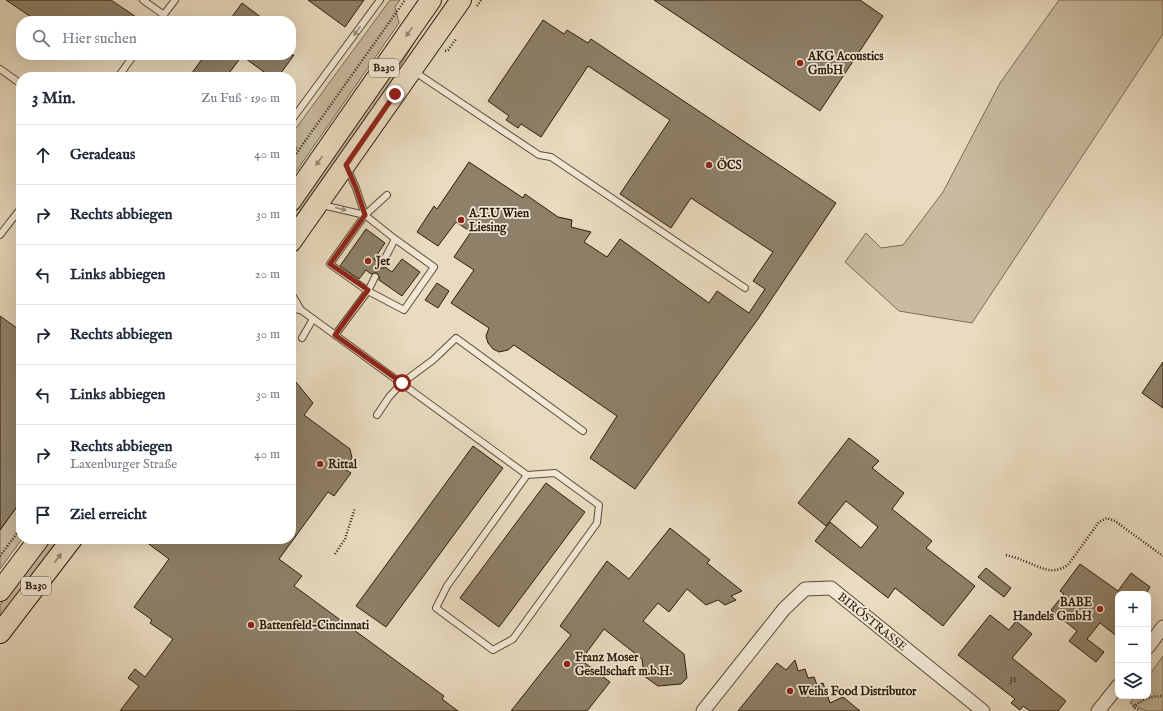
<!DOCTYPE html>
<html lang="de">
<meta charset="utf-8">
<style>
:root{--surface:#fff;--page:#f6f6f7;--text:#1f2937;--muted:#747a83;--line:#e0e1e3}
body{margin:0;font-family:"IM FELL English",serif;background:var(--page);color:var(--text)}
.controls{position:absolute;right:12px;bottom:12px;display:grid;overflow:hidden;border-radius:8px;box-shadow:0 4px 16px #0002}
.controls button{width:36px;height:36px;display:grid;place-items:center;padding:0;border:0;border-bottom:1px solid var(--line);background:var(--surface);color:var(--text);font:20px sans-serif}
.stop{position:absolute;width:12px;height:12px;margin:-9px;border:3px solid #8f2418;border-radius:50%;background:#fff}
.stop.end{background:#8f2418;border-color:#fff;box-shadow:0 1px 4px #0008}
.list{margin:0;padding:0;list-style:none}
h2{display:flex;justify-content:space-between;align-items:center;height:52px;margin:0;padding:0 16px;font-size:17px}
h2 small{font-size:13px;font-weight:400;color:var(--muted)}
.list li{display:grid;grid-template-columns:26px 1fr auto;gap:12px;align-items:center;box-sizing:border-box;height:60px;padding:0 16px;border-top:1px solid var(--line)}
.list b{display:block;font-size:15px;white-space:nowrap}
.list p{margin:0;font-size:13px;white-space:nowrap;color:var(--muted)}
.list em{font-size:13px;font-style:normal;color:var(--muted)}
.icon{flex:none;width:22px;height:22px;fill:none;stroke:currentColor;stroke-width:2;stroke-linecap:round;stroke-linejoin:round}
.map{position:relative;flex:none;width:1163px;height:711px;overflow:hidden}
.search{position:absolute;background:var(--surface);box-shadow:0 4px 16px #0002;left:16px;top:16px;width:280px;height:44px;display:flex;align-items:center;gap:10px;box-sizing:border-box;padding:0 14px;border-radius:16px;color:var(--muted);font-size:15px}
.panel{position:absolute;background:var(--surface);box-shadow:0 4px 16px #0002;left:16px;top:72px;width:280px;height:472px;border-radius:16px}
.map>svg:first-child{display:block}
</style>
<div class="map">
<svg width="1163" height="711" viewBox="0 0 1163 711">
<rect width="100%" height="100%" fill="#e9dbbf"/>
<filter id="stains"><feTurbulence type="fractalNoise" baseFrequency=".005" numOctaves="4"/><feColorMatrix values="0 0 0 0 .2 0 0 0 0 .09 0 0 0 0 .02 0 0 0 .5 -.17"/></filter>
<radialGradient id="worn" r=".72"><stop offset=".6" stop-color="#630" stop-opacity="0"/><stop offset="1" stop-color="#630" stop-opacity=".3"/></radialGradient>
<g fill="#c9bba0" stroke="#7a6c56">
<path d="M390,0H400L395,7L399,23L291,179V157L297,148L291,141V135Z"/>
<path d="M1059,0H1163V34L972,323L899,311L845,262L866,233L881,248L903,245L943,192L1000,83Z"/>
<path d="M417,33L419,35L395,74L387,90L291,228V213Z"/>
<path d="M21,501V539H22L0,569V530Z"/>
<path d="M50,539H61L0,619V605Z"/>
<path d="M1163,656V711H1146L1130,703L1135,696H1148V677Z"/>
</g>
<g fill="#8e8069" stroke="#2b1d0b">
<path d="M6,0H111L142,21H37Z"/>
<path d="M308,0H364L345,27Z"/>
<path d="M654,0H860L883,16L820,111Z"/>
<path d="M242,3L266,21H229Z"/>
<path d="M543,20L564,34L567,30L588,43L591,39L836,203L758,319L635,489L590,458L617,416L514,345L508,350L499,352L493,349L488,343L486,336L489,328L451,303L474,270L454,257L471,232L456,222L438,246L417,232L434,206L437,209L469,162L523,198L525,194L558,217L572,220L571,227L591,232L584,242L607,257L620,239L709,303L717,291L749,313L765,289L753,281L773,252L691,198L671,228L620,194L670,120L588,66L541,137L521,124L518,128L506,120L509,116L488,101Z"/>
<path d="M205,55H294L278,77H271L242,56L226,77H189Z"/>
<path d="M366,229L385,243L374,259L378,262V265L380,268H383L385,267L392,272L402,259L420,272L402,296L379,280V276L377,273H374L371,274L366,270L359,279L340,266Z"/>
<path d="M437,283L449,291L438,308L425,300Z"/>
<path d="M0,316L21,331V501L0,530Z"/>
<path d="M1163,362V408L1142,393Z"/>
<path d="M291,376L313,403L304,415L350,449L352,458L345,469L351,473L334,496L328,492L279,559L302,576L294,586L444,696L442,699L458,711H120L139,686L128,678L135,669L145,677L173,639L150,623L152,620L134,607L169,559L142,539H291Z"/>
<path d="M849,438L879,461L872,468L904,493L892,509L932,541L926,548L975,586L943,626L895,588L888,598L815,541L830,522L861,548L878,527L846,501L826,526L798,503Z"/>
<path d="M473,446L503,468L386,627L356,606Z"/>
<path d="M546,483L585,512L499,627L460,598Z"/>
<path d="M670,528L710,560L707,563L742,591L731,596L736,600L725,605L718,600L706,605L687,589L669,612L658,603L643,621L684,654L687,678L681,684L658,686L644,676L642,659L604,629L581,660L610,682L587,711H511L571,635L560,626L607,561L629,579Z"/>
<path d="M1080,564L1118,591L1131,573L1150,587L1146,594H1118V637L1100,623L1087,639L1104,652L1096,662L1069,641L1077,631L1051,610L1064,594L1060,591Z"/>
<path d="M986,568L1011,588L1004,597L978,577Z"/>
<path d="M990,615L1009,630L1016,621L1032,634L1012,658L1066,701L1058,711H1030L1023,706L1020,710L1011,703L1015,699L958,655Z"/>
<path d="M795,660L798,671L805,669L808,678L814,677L817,685L823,683L830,703L843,697L860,711H738L777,663L786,670Z"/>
</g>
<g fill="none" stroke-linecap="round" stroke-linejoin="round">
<g stroke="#5a4c38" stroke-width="8">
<g id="lane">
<path d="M143,0L164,15"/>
<path d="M159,21L175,0"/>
<path d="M0,69L21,84"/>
<path d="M415,72L539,155L551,157L745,288"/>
<path d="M118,77L134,55"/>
<path d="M291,121L380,0"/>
<path d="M347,168L356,188L365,215"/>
<path d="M387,195L365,215L330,264L368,291L404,310L434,267L395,239"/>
<path d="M322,205L365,215L395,239L382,264"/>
<path d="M0,235L21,208"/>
<path d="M291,293L301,310L291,309"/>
<path d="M301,310L527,475"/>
<path d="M335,335L368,291L375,277"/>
<path d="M302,338L313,319"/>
<path d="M377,415L389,397L402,383L433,360L456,338L583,431"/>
<path d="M555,473L599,505L597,523L513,639L493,650L436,608L447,586L527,475Z"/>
</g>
</g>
<g stroke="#5a4c38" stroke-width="15">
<g id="street">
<path d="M1148,647L1163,627"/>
<path d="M703,711L784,609L805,589L831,588L983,711"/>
<path d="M1098,711L1118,686"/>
</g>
</g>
<g stroke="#2b1d0b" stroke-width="22">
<g id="primary">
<path d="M291,201L431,0"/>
<path d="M291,242L461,0"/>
<path d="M0,591L39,539"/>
<path d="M0,633L72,539"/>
</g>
</g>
<g stroke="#2b1d0b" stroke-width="2.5" stroke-dasharray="1 2" stroke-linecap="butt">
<path d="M477,6L481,0"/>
<path d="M445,51L448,50L456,39"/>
<path d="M291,161L405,0"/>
<path d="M335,554L345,539L355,508"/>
<path d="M1006,555C1012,557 1019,558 1024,561C1041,567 1051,576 1068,565L1099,522L1107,518L1115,521L1163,556"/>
<path d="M0,556L21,528"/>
<path d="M1141,711L1133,707C1143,699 1151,696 1163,696"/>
</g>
<use href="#lane" stroke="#f1e8d5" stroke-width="6"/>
<use href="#street" stroke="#f1e8d5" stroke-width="13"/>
<use href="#primary" stroke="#e9dbbf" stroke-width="20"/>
</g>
<defs><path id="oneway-solid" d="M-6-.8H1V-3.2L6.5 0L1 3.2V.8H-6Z"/></defs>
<g fill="#988d7a">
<use href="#oneway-solid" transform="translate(357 31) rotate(126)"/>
<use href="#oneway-solid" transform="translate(341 209) rotate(14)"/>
</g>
<g fill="#94866e">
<use href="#oneway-solid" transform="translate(409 32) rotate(125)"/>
<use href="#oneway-solid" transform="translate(319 161) rotate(125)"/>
<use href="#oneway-solid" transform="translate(58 558) rotate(-53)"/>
</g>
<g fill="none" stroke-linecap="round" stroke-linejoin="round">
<path stroke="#8f2418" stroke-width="5" d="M395,94L346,165L356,188L365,215L330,264L368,290L335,335L402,383"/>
</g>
<g fill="#8f2418" stroke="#f1e8d5" stroke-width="1.5">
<circle cx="800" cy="63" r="4"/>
<circle cx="709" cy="165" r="4"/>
<circle cx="461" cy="220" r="4"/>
<circle cx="368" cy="261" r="4"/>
<circle cx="320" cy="464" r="4"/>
<circle cx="1100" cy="609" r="4"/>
<circle cx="251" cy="625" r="4"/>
<circle cx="567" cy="664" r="4"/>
<circle cx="790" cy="691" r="4"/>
</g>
<g text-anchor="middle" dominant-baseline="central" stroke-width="3.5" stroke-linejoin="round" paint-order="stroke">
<g font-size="10" fill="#443622">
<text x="1013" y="679">31</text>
</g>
<g fill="#f1e8d5" stroke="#665a48" stroke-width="1">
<rect x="369" y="59" width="30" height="18" rx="3"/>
<rect x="21" y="577" width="30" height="18" rx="3"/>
</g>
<g font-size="11" font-weight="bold" fill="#2b1d0b">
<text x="384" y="68">B230</text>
<text x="36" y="586">B230</text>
</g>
<g font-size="12" font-weight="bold" fill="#2b1d0b" stroke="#f1e8d5" text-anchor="start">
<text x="808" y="56">AKG Acoustics<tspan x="808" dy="14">GmbH</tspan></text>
<text x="717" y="165">ÖCS</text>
<text x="469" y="213">A.T.U Wien<tspan x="469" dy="14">Liesing</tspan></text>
<text x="376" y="261">Jet</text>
<text x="328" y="464">Rittal</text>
<text x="1092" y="602" text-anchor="end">BABE<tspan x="1092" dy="14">Handels GmbH</tspan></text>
<text x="259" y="625">Battenfeld-Cincinnati</text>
<text x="575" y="657">Franz Moser<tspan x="575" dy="14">Gesellschaft m.b.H.</tspan></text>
<text x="798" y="691">Weihs Food Distributor</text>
</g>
<g font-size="12" fill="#2b1d0b" stroke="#f1e8d5">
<text transform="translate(872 622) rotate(39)">BIRÓSTRASSE</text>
</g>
</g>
<rect width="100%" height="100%" filter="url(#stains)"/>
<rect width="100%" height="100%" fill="url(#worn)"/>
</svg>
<div class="controls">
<button>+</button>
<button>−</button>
<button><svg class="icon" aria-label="layers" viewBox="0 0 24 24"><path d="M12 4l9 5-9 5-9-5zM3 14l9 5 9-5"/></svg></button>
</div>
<div class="stop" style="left:402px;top:383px"></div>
<div class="stop end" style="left:395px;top:94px"></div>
<div class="search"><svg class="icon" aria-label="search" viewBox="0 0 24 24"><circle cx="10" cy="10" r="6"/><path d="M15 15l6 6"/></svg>Hier suchen</div>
<section class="panel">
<h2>3 Min.<small>Zu Fuß · 190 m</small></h2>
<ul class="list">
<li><svg class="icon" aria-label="ahead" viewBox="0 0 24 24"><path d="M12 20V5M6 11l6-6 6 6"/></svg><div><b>Geradeaus</b></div><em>40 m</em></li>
<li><svg class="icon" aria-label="right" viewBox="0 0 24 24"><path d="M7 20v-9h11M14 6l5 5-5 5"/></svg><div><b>Rechts abbiegen</b></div><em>30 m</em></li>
<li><svg class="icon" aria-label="left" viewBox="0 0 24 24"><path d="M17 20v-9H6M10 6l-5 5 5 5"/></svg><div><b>Links abbiegen</b></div><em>20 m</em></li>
<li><svg class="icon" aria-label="right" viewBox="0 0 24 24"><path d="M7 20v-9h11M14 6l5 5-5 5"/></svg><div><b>Rechts abbiegen</b></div><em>30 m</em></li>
<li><svg class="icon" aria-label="left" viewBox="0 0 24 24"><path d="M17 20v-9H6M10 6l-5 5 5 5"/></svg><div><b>Links abbiegen</b></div><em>30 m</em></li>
<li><svg class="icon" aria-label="right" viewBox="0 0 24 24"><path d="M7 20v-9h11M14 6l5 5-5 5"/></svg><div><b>Rechts abbiegen</b><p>Laxenburger Straße</p></div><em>40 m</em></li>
<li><svg class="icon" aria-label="arrive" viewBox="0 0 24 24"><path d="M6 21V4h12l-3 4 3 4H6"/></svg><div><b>Ziel erreicht</b></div></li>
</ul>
</section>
</div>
